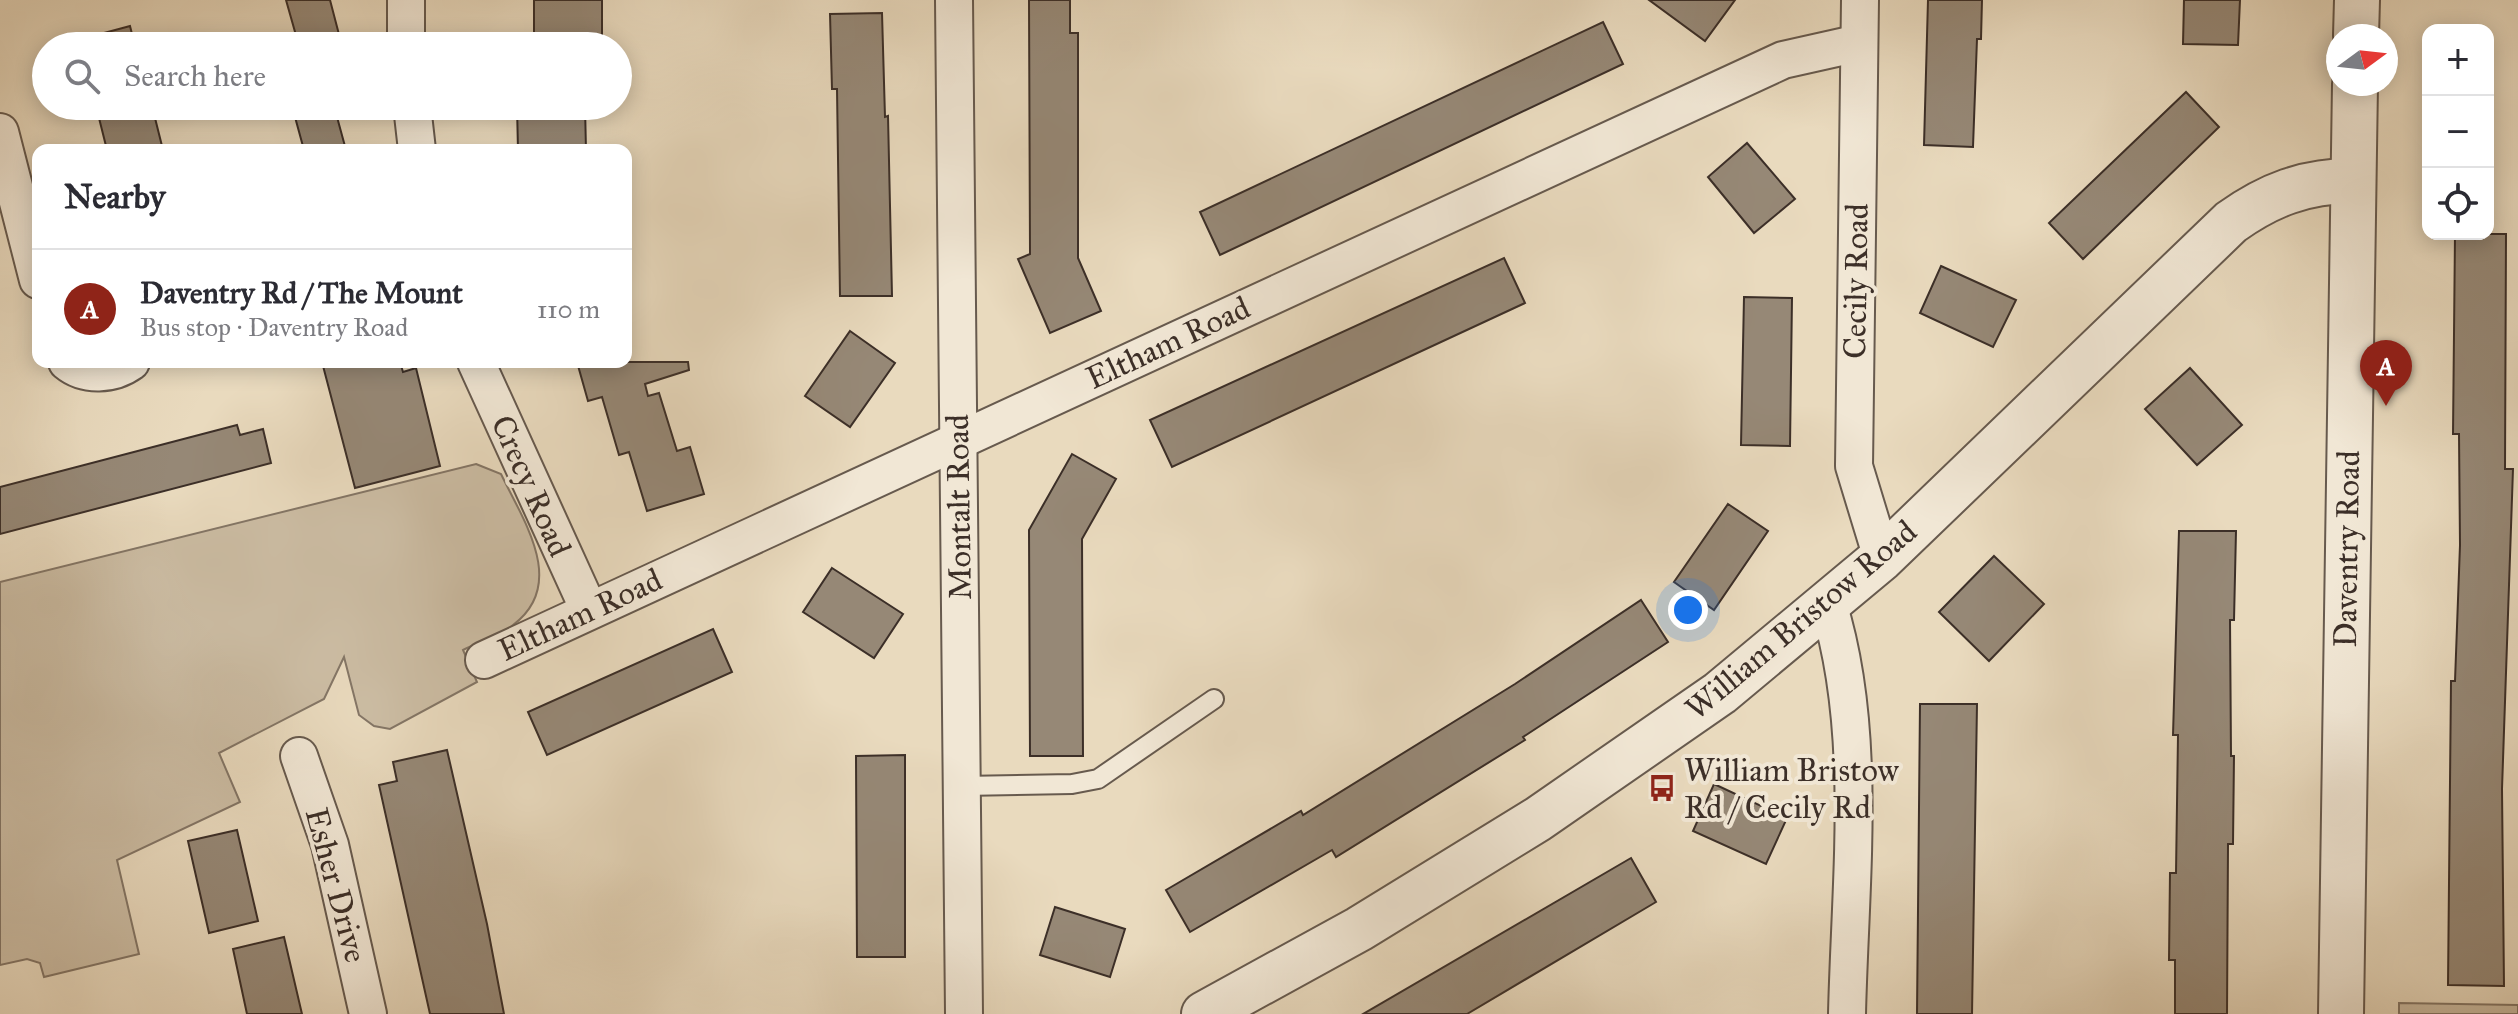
<!DOCTYPE html>
<meta charset="utf-8">
<style>
:root{--surface:#fff;--page:#f7f7f7;--text:#2b2b33;--muted:#7c7c81;--line:#e1e1e2;--accent:#8f2418}
body{margin:0;font-family:"IM FELL Great Primer",serif;background:var(--page);color:var(--text)}
.controls{position:absolute;right:24px;top:24px;display:grid;overflow:hidden;border-radius:16px;box-shadow:0 4px 20px #0003}
.controls button{width:72px;height:72px;display:grid;place-items:center;padding:0;border:0;border-bottom:2px solid var(--line);background:var(--surface);color:var(--text);font:40px sans-serif}
.compass{position:absolute;left:2326px;top:24px;width:72px;height:72px;border-radius:50%;background:var(--surface);box-shadow:0 4px 20px #0003;rotate:75deg}
.you{position:absolute;left:1688px;top:610px;width:28px;height:28px;margin:-20px;border:6px solid #fff;border-radius:50%;background:#1a73e8;box-shadow:0 0 0 12px #1a73e833}
.badge{display:grid;place-items:center;width:52px;height:52px;border-radius:50%;background:var(--accent);color:#fff;font-size:26px;font-weight:700}
.pin{position:absolute;translate:-50% -66px;filter:drop-shadow(0 2px 4px #0008)}
.pin::after{content:'';position:absolute;top:42px;width:28px;height:24px;background:inherit;clip-path:polygon(0 0,100% 0,50% 100%)}
.list{margin:0;padding:0;list-style:none}
h2{display:flex;justify-content:space-between;align-items:center;height:104px;margin:0;padding:0 32px;font-size:34px}
h2 small{font-size:26px;font-weight:400;color:var(--muted)}
.list li{display:grid;grid-template-columns:52px 1fr auto;gap:24px;align-items:center;box-sizing:border-box;height:120px;padding:0 32px;border-top:2px solid var(--line)}
.list b{display:block;font-size:30px;white-space:nowrap}
.list p{margin:0;font-size:26px;white-space:nowrap;color:var(--muted)}
.list em{font-size:26px;font-style:normal;color:var(--muted)}
.icon{flex:none;width:44px;height:44px;fill:none;stroke:currentColor;stroke-width:2;stroke-linecap:round;stroke-linejoin:round}
.map{position:relative;flex:none;width:2518px;height:1014px;overflow:hidden}
.search{position:absolute;background:var(--surface);box-shadow:0 4px 20px #0003;left:32px;top:32px;width:600px;height:88px;display:flex;align-items:center;gap:20px;box-sizing:border-box;padding:0 28px;border-radius:44px;color:var(--muted);font-size:30px}
.panel{position:absolute;background:var(--surface);box-shadow:0 4px 20px #0003;left:32px;top:144px;width:600px;height:224px;border-radius:16px}
.map>svg:first-child{display:block}
</style>
<div class="map">
<svg width="2518" height="1014" viewBox="0 0 2518 1014">
<rect width="100%" height="100%" fill="#e9dabe"/>
<filter id="stains"><feTurbulence type="fractalNoise" baseFrequency=".0025" numOctaves="4"/><feColorMatrix values="0 0 0 0 .2 0 0 0 0 .09 0 0 0 0 .02 0 0 0 .5 -.17"/></filter>
<radialGradient id="worn" r=".72"><stop offset=".6" stop-color="#630" stop-opacity="0"/><stop offset="1" stop-color="#630" stop-opacity=".3"/></radialGradient>
<g fill="#ccbda4" stroke="#847666" stroke-width="2">
<path d="M476,464L501,474C523,520 568,584 513,625C499,636 479,642 463,650L477,682L390,729L374,726L359,715L344,657L324,699L219,753L240,802L117,860L139,954L44,977L40,963L27,959L0,965V582Z"/>
<path d="M2399,1003L2518,1005V1014H2399Z"/>
</g>
<g fill="#968876" stroke="#3c2f28" stroke-width="2">
<path d="M286,0H330L342,46H299Z"/>
<rect x="534" y="0" width="68" height="46"/>
<path d="M1029,0H1070V33H1078V258L1101,311L1050,333L1018,259L1030,254Z"/>
<path d="M1649,0H1735L1705,41Z"/>
<path d="M1928,0H1982L1981,39H1977L1973,147L1924,145Z"/>
<path d="M2184,0H2240L2238,45L2183,44Z"/>
<path d="M882,13L885,117L888,116L892,296H840L837,89H832L830,14Z"/>
<path d="M1603,22L1623,64L1220,255L1200,212Z"/>
<path d="M130,26L135,46H80L78,40Z"/>
<path d="M2186,92L2219,127L2083,259L2049,223Z"/>
<path d="M96,106H152L163,150H107Z"/>
<path d="M292,106H334L346,150H304Z"/>
<path d="M517,106H585L586,150H518Z"/>
<path d="M1747,143L1795,199L1754,233L1708,177Z"/>
<path d="M2455,234H2506L2505,469H2513L2502,789L2504,986L2448,985L2451,681H2455L2460,545L2459,434H2453Z"/>
<path d="M1504,258L1525,303L1172,467L1150,420Z"/>
<path d="M1941,266L2016,300L1993,347L1920,313Z"/>
<path d="M1744,297L1792,298L1790,446L1741,445Z"/>
<path d="M850,331L895,363L850,427L805,396Z"/>
<path d="M322,362H400L403,372L416,368L440,466L355,488Z"/>
<path d="M577,362H688L689,370L645,384L648,396L659,393L677,451L690,447L704,494L647,511L629,452L619,455L602,397L588,401Z"/>
<path d="M2190,368L2242,425L2197,465L2145,409Z"/>
<path d="M237,425L240,435L263,429L271,463L0,534V487Z"/>
<path d="M1072,454L1116,479L1082,539L1083,756H1030L1029,530Z"/>
<path d="M1728,504L1768,531L1714,610L1674,582Z"/>
<path d="M2179,531H2236L2234,620H2230L2231,756H2234L2233,844H2228L2227,1014H2175V960H2169L2170,873H2176L2178,735H2173Z"/>
<path d="M1994,556L2044,604L1989,661L1939,612Z"/>
<path d="M832,568L903,614L874,658L803,612Z"/>
<path d="M1641,600L1668,642L1523,737L1525,740L1336,857L1332,850L1190,932L1166,890L1301,811L1303,815L1515,684Z"/>
<path d="M713,629L732,672L547,755L528,712Z"/>
<path d="M1920,704H1977L1972,1014H1917Z"/>
<path d="M447,750L487,924L504,1014H430L379,785L397,781L393,762Z"/>
<path d="M905,755V957H857L856,756Z"/>
<path d="M1714,784L1787,818L1766,864L1693,831Z"/>
<path d="M237,830L258,921L209,933L188,841Z"/>
<path d="M1631,858L1656,902L1467,1014H1363Z"/>
<path d="M1055,907L1125,929L1110,977L1040,955Z"/>
<path d="M284,937L302,1014H247L233,949Z"/>
</g>
<g fill="none" stroke-linecap="round" stroke-linejoin="round">
<g stroke="#675a4e" stroke-width="22">
<path id="service" d="M962,786L1072,784L1098,779L1214,699"/>
</g>
<g stroke="#675a4e" stroke-width="40">
<g id="minor">
<path d="M406,0V46"/>
<path d="M954,0L964,1014"/>
<path d="M1860,0L1854,466L1882,558"/>
<path d="M412,106L417,150"/>
<path d="M0,132L38,280"/>
<path d="M67,362C85,377 113,375 131,362"/>
<path d="M476,362L589,610"/>
<path d="M1828,604C1868,730 1850,882 1847,1014"/>
<path d="M484,660L1783,60L1859,43"/>
<path d="M299,756L330,845L368,1014"/>
</g>
</g>
<g stroke="#675a4e" stroke-width="48">
<g id="tertiary">
<path d="M2356,36L2357,0"/>
<path d="M1204,1014L1359,929L1538,819L1720,693L1882,558L2231,222C2269,195 2305,181 2352,181"/>
<path d="M2341,1014L2355,84"/>
</g>
</g>
<use href="#service" stroke="#f1e7d5" stroke-width="18"/>
<use href="#minor" stroke="#f1e7d5" stroke-width="36"/>
<use href="#tertiary" stroke="#f1e7d5" stroke-width="44"/>
</g>
<defs>
<g id="bus-bare" transform="scale(2.16)"><path d="M-5-6H5V4H4V6H2V4H-2V6H-4V4H-5ZM-3.5-4V0h7V-4ZM-3.5 1.2v1.5H-2V1.2ZM2 1.2v1.5H3.5V1.2Z" fill="#8f2418" stroke="#f1e7d5" stroke-width="2.5" paint-order="stroke"/></g>
</defs>
<g fill-rule="evenodd">
<use href="#bus-bare" x="1662" y="788"/>
</g>
<g text-anchor="middle" dominant-baseline="central" stroke-width="8" stroke-linejoin="round" paint-order="stroke">
<g font-size="32" fill="#3c2f28" stroke="#f1e7d5">
<text transform="translate(1856 281) rotate(-89)">Cecily Road</text>
<text transform="translate(1168 343) rotate(-25)">Eltham Road</text>
<text transform="translate(531 486) rotate(66)">Crecy Road</text>
<text transform="translate(959 507) rotate(-91)">Montalt Road</text>
<text transform="translate(2347 549) rotate(-89)">Daventry Road</text>
<text transform="translate(580 615) rotate(-25)">Eltham Road</text>
<text transform="translate(1801 620) rotate(-40)">William Bristow Road</text>
<text transform="translate(336 885) rotate(75)">Esher Drive</text>
</g>
<g font-size="32" fill="#3c2f28" stroke="#f1e7d5" text-anchor="start">
<text x="1684" y="770">William Bristow<tspan x="1684" dy="37">Rd / Cecily Rd</tspan></text>
</g>
</g>
<rect width="100%" height="100%" filter="url(#stains)"/>
<rect width="100%" height="100%" fill="url(#worn)"/>
</svg>
<div class="controls">
<button>+</button>
<button>−</button>
<button><svg class="icon" aria-label="locate" viewBox="0 0 24 24"><circle cx="12" cy="12" r="6"/><path d="M12 2v4M12 18v4M2 12h4M18 12h4"/></svg></button>
</div>
<svg class="compass" viewBox="-18 -18 36 36"><path d="M0-13l5 13h-10z" fill="#e53935"/><path d="M0 13l5-13h-10z" fill="#7c7c81"/></svg>
<div class="you"></div>
<div class="pin badge" style="left:2386px;top:406px">A</div>
<div class="search"><svg class="icon" aria-label="search" viewBox="0 0 24 24"><circle cx="10" cy="10" r="6"/><path d="M15 15l6 6"/></svg>Search here</div>
<section class="panel">
<h2>Nearby<small></small></h2>
<ul class="list">
<li><span class="badge">A</span><div><b>Daventry Rd / The Mount</b><p>Bus stop · Daventry Road</p></div><em>110 m</em></li>
</ul>
</section>
</div>
